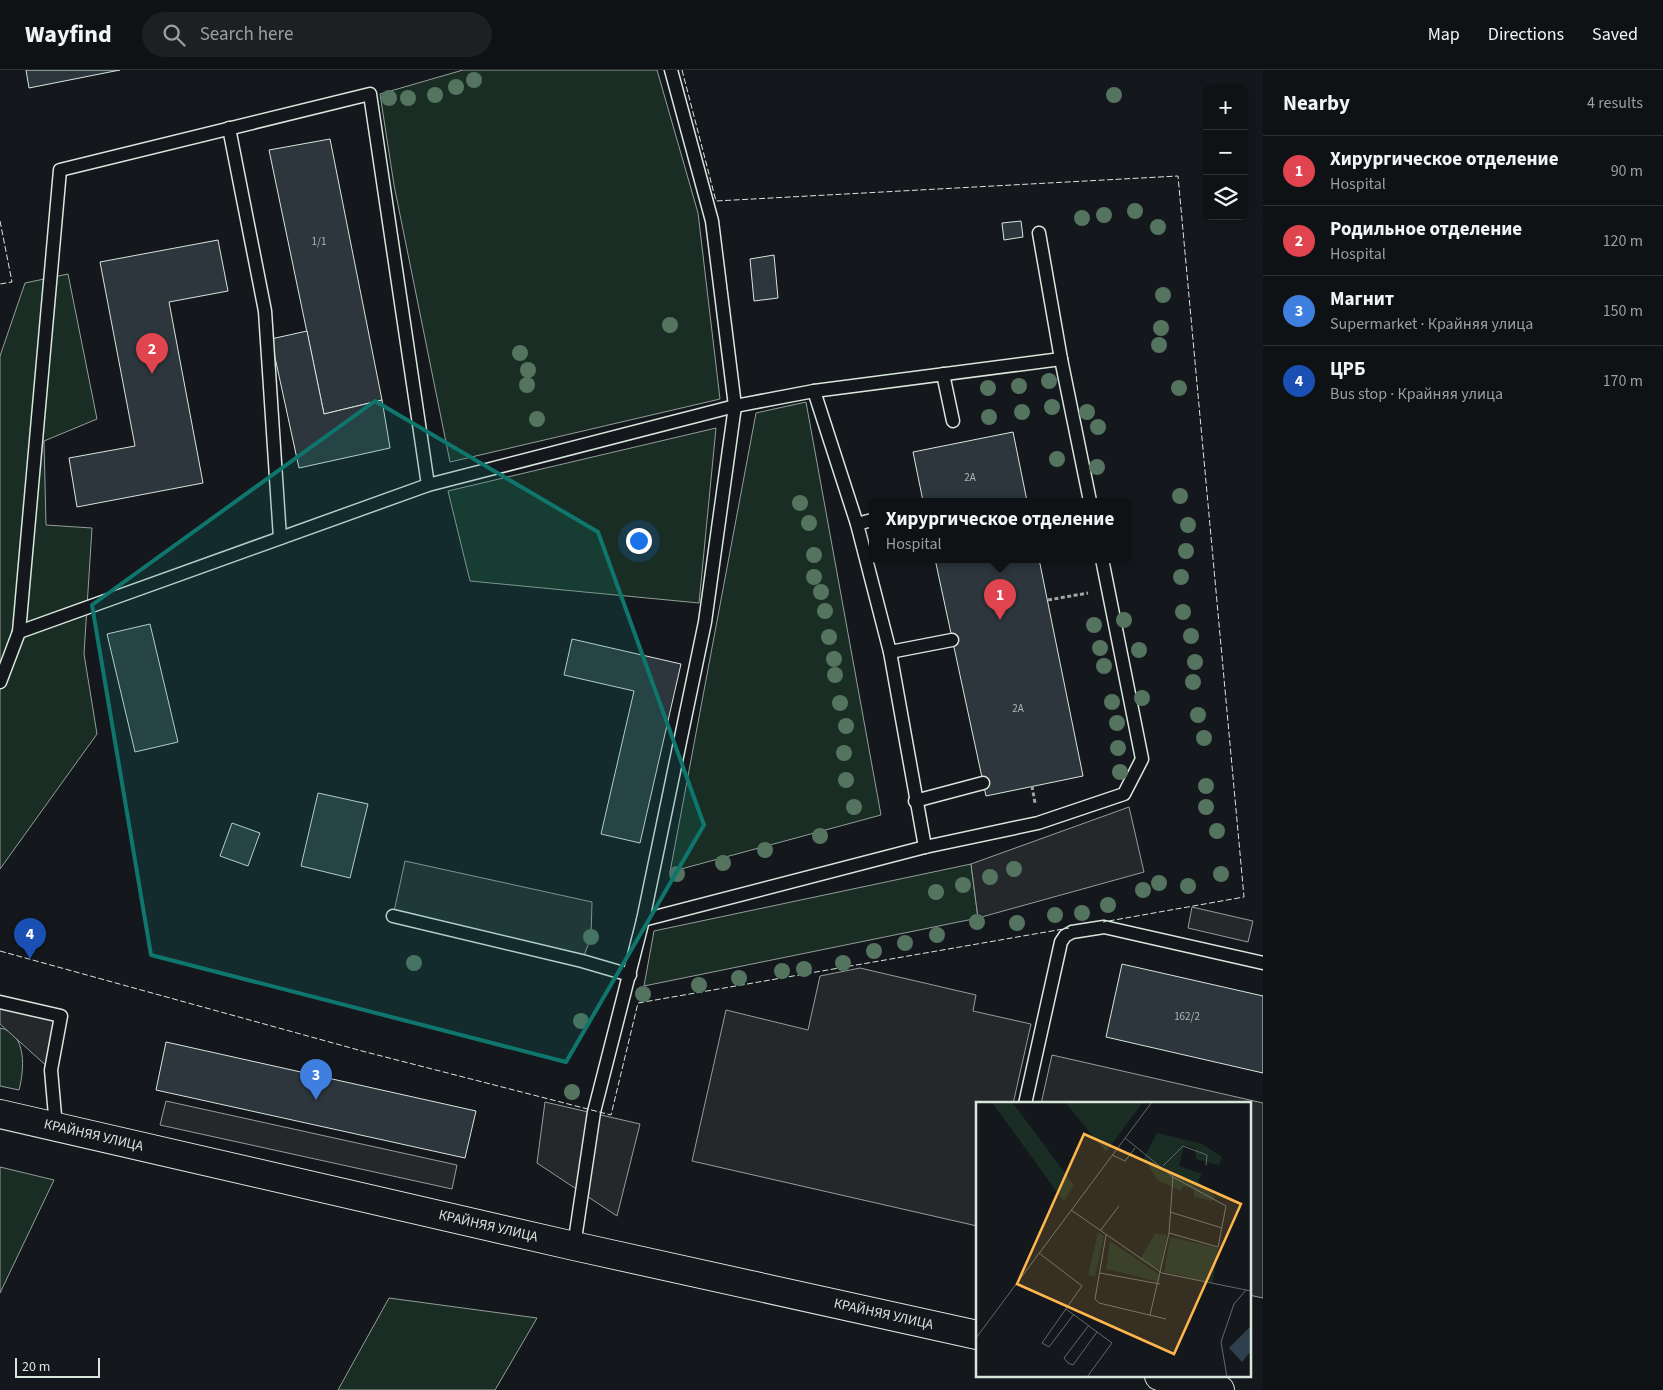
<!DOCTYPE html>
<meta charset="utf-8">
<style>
:root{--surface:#0f1215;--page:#1d2022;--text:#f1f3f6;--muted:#9b9ea0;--line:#2f3234;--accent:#ffb74d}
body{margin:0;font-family:"Source Sans 3",sans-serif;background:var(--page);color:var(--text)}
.controls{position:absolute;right:15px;top:15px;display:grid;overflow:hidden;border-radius:8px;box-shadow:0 2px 12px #0003}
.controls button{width:45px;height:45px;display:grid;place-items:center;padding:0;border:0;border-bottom:1px solid var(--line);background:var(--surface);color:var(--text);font:25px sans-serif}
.scale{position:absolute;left:15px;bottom:12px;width:85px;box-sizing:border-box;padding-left:5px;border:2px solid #d8e6dc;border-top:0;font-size:14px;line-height:18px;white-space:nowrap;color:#d8e6dc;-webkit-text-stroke:4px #14181c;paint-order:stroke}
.you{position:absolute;left:638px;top:470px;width:18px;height:18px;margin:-12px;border:4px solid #fff;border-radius:50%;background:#1a73e8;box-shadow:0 0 0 8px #1a73e833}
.badge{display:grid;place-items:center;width:32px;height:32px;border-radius:50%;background:var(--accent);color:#fff;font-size:16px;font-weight:700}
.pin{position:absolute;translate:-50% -41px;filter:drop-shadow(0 1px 2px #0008)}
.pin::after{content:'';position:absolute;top:26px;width:18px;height:15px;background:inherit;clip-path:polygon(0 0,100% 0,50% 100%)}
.popup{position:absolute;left:869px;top:428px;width:262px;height:65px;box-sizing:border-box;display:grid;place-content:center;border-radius:8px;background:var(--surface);filter:drop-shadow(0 1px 4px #0005);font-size:16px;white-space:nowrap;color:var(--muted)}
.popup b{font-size:19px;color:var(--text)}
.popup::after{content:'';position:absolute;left:50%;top:100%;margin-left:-10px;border:10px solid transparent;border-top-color:var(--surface)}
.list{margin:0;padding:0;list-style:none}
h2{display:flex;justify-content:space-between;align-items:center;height:65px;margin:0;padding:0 20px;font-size:21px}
h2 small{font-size:16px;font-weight:400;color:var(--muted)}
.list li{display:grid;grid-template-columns:32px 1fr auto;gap:15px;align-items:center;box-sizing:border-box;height:70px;padding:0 20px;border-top:1px solid var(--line)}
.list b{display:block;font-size:19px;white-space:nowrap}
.list p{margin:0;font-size:16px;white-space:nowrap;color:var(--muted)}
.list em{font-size:16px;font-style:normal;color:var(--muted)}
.icon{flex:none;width:28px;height:28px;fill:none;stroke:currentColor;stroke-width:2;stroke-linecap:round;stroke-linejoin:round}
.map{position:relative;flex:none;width:1263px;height:1320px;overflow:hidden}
header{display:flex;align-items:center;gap:30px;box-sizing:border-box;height:70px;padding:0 25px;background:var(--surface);border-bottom:1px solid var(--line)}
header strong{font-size:24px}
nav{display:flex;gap:28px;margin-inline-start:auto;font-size:18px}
.search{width:350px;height:45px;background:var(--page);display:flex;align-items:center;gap:12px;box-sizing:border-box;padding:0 18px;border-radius:28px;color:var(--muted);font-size:19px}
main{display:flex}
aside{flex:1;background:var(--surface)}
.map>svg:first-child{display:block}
</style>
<header>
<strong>Wayfind</strong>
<div class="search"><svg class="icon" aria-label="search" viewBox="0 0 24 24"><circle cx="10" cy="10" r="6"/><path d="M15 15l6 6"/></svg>Search here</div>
<nav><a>Map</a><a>Directions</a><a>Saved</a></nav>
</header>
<main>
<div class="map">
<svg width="1263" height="1320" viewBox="0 0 1263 1320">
<rect width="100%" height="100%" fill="#14181c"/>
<g fill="#1a2d24" stroke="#939e99">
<path d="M463,0H657L698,143L720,329L450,392L394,115L380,24Z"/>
<path d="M68,204L97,349L44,371L46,455L92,458L84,584L97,664L0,799V286L25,213Z"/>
<path d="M806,332L881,745L670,802L756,343Z"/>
<path d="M716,358L699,533L470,511L448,421Z"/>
<path d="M971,794L978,848L644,916L654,861Z"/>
<path d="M0,958C28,963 24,1001 19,1020L0,1016Z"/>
<path d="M0,1097L54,1110L0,1223Z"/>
<path d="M389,1228L537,1248L495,1320H338Z"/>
</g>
<g fill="#24282b" stroke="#939e99">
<path d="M1129,737L1144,802L978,848L971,794Z"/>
<path d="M405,791L592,832L591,867L582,891L393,846Z"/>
<path d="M1192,837L1253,851L1248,872L1188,858Z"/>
<path d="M860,898L976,925L973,941L1031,954L1013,1034H977V1156L692,1091L726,940L808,960L820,906Z"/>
<path d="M0,932L61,946L51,1000L0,954Z"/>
<path d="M1052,985L1263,1033V1228L1249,1225V1034H1041Z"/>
<path d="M166,1031L457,1095L452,1119L160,1055Z"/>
<path d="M545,1032L640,1054L617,1146L537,1093Z"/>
</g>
<g fill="#2c363c" stroke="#d8e6dc">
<path d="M26,0H120L29,18Z"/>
<path d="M330,69L382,330L324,344L269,80Z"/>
<path d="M1021,151L1023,167L1004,170L1002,153Z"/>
<path d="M218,170L228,221L169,232L203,413L77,437L69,388L135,376L100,192Z"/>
<path d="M774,185L778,228L754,231L750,189Z"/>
<path d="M307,261L324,344L382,330L390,378L299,398L271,269Z"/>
<path d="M1013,362L1027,431H923L913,382Z"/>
<path d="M935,489H1039L1083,706L986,726Z"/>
<path d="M150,554L178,672L135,682L107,564Z"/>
<path d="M572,569L681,594L640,773L601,764L634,621L564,605Z"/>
<path d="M318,723L368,734L350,808L301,796Z"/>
<path d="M232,753L260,763L248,796L220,786Z"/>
<path d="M1122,894L1263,926V1003L1106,967Z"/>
<path d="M166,972L476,1041L465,1088L156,1020Z"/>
</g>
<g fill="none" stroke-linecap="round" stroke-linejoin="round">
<g stroke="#d8e6dc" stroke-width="15">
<g id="service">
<path d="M229,58L265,241L280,468"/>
<path d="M1039,163L1061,289L1090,431"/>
<path d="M943,304L953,351"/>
<path d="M814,321L857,454L890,582L925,777"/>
<path d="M857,454L872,450"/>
<path d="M19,562L428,415L735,336L814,321L1061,289"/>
<path d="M890,582L952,570"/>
<path d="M0,612L19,562L60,100L370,24L428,415"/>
<path d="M915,731L983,713"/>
<path d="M393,846L582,891L630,905"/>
<path d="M643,850L925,777L1038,753L1124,724L1142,689L1102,489"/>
<path d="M0,932L61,946L51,1000L56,1057"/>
<path d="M1025,1034L1061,872L1065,866L1072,862L1104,857L1263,893"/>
<path d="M574,1176L594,1042L643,850L705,552L735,336L712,151L671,0"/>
</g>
</g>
<g stroke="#d8e6dc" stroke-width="30">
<g id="secondary">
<path id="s1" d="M0,1044L574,1176L977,1265"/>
<path d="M1159,1306L1220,1320"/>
</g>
</g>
<g stroke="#9da8a2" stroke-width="3" stroke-dasharray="4 2.5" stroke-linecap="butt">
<path d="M1048,530L1088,523"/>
<path d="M1032,716L1035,733"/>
</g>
<use href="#service" stroke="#14181c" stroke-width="12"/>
<use href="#secondary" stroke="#14181c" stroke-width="28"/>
<g stroke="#d8e6dc" stroke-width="1" stroke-dasharray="6 2.5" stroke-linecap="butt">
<path d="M682,0L716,131L1178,106L1244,827L1103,852"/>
<path d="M0,151L12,212L0,214"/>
<path d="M0,881L362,981L611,1045L638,933L1069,858"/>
</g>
</g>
<g fill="#55745f">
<circle cx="474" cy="10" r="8"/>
<circle cx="456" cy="17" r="8"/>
<circle cx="435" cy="25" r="8"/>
<circle cx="1114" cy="25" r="8"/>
<circle cx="389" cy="28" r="8"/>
<circle cx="408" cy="28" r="8"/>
<circle cx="1135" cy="141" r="8"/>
<circle cx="1104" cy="145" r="8"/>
<circle cx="1082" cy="148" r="8"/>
<circle cx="1158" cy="157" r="8"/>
<circle cx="1163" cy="225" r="8"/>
<circle cx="670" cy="255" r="8"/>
<circle cx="1161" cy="258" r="8"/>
<circle cx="1159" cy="275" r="8"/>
<circle cx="520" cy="283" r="8"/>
<circle cx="528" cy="300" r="8"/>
<circle cx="1049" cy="311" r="8"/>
<circle cx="527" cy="315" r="8"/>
<circle cx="1019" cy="316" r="8"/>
<circle cx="988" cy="318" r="8"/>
<circle cx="1179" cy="318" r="8"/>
<circle cx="1052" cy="337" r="8"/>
<circle cx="1022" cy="342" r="8"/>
<circle cx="1087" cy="342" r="8"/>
<circle cx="989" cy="347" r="8"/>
<circle cx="537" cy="349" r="8"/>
<circle cx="1098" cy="357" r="8"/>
<circle cx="1057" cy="389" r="8"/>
<circle cx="1097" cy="397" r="8"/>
<circle cx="1180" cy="426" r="8"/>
<circle cx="800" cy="433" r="8"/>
<circle cx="809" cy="453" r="8"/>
<circle cx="1188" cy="455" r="8"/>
<circle cx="1186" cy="481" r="8"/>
<circle cx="814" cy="485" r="8"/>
<circle cx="814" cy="507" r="8"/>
<circle cx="1181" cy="507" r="8"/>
<circle cx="821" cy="522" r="8"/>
<circle cx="825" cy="541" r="8"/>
<circle cx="1183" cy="542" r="8"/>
<circle cx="1124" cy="550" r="8"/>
<circle cx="1094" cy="555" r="8"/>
<circle cx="1191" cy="566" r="8"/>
<circle cx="829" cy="567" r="8"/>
<circle cx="1100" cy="578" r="8"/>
<circle cx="1139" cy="580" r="8"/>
<circle cx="834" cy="589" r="8"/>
<circle cx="1195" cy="592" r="8"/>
<circle cx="1104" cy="596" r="8"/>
<circle cx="835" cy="605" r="8"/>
<circle cx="1193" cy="612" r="8"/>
<circle cx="1142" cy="628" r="8"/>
<circle cx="1112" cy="632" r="8"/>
<circle cx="840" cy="633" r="8"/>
<circle cx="1198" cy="645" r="8"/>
<circle cx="1117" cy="653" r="8"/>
<circle cx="846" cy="656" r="8"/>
<circle cx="1204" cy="668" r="8"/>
<circle cx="1118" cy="678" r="8"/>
<circle cx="844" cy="683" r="8"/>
<circle cx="1120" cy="702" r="8"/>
<circle cx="846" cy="710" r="8"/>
<circle cx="1206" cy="716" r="8"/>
<circle cx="854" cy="737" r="8"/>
<circle cx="1206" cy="737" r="8"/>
<circle cx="1217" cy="761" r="8"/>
<circle cx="820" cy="766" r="8"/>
<circle cx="765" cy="780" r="8"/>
<circle cx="723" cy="793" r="8"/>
<circle cx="1014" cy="799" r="8"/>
<circle cx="677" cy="804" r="8"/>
<circle cx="1221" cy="804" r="8"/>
<circle cx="990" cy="807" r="8"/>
<circle cx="1159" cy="813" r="8"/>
<circle cx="963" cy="815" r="8"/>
<circle cx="1188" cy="816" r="8"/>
<circle cx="1143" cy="820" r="8"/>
<circle cx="936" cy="822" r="8"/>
<circle cx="1108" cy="835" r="8"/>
<circle cx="1082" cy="843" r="8"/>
<circle cx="1055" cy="845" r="8"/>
<circle cx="977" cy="852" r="8"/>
<circle cx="1017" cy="853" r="8"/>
<circle cx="937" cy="865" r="8"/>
<circle cx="591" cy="867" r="8"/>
<circle cx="905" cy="873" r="8"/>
<circle cx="874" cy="881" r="8"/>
<circle cx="414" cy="893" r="8"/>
<circle cx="843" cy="893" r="8"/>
<circle cx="804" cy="899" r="8"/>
<circle cx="782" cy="901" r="8"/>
<circle cx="739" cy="908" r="8"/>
<circle cx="699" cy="915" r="8"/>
<circle cx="643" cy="924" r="8"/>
<circle cx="581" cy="951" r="8"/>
<circle cx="572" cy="1022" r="8"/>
</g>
<path fill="#0f766e" fill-opacity="0.2" stroke="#0f766e" stroke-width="4" stroke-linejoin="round" d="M375,331L598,462L704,755L566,992L151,885L92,535Z"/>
<g text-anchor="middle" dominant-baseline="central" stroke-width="4" stroke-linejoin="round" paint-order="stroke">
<g font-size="11" fill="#adbab4">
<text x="319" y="171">1/1</text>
<text x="970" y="407">2А</text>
<text x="1018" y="638">2А</text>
<text x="1187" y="946">162/2</text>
</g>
<g font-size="14" fill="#d8e6dc" stroke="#14181c">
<text stroke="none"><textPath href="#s1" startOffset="96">КРАЙНЯЯ УЛИЦА</textPath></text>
<text stroke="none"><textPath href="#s1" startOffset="501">КРАЙНЯЯ УЛИЦА</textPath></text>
<text stroke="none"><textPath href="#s1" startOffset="906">КРАЙНЯЯ УЛИЦА</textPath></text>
</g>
</g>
<g transform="translate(976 1032)">
<rect width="275" height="275" fill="#14181c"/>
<path d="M16,0H36L98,83L88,100ZM89,0H167L130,50ZM181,31L226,42L246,55L243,63L220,57L219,46L208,43L203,64L226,72L222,79L238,94L237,99L218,95V88L208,84L205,89L181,78L168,56ZM122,130L128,134L119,175L112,173ZM179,131L191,133L184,168L164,157ZM194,135L242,146L237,181L188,170ZM134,139L184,173L183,180L130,167Z" fill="#1a2d24"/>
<path d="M275,224V249L266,260L253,246Z" fill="#2f3f4d"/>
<path fill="none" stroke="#626a69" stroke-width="1" d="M149,36L197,75L250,104L242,145L193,131M136,53L149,59L159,46M187,64L207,44L231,53L230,63M95,108L186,171L275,189M194,110L246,126M124,129L143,104M130,133L119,197L123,201L190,217M63,151L106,184L66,241L73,245L98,212M124,171L184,182M90,207L136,241L111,275M174,213L193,131L197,75M113,223L88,256L92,261L97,263L121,230M0,236L176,0M251,275L245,240L258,202L270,188"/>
<path fill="#ffb74d" fill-opacity="0.15" stroke="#ffb74d" stroke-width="2.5" d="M108,32L265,102L198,252L41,182Z"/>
<rect width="275" height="275" fill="none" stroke="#d8e6dc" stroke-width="2.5"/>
</g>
</svg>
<div class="controls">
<button>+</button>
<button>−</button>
<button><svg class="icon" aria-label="layers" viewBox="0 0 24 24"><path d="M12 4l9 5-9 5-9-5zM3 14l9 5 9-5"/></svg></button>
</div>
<div class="scale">20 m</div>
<div class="you"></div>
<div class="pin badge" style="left:1000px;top:550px;background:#e0444e">1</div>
<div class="popup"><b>Хирургическое отделение</b>Hospital</div>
<div class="pin badge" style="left:152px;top:304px;background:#e0444e">2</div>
<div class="pin badge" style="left:316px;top:1030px;background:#3f7fe0">3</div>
<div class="pin badge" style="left:30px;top:889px;background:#1a4fb4">4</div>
</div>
<aside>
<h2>Nearby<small>4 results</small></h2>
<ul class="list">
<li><span class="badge" style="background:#e0444e">1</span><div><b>Хирургическое отделение</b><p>Hospital</p></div><em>90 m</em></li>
<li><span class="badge" style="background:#e0444e">2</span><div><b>Родильное отделение</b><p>Hospital</p></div><em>120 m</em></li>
<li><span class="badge" style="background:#3f7fe0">3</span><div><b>Магнит</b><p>Supermarket · Крайняя улица</p></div><em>150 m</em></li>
<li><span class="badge" style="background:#1a4fb4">4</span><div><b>ЦРБ</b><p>Bus stop · Крайняя улица</p></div><em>170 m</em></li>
</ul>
</aside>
</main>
